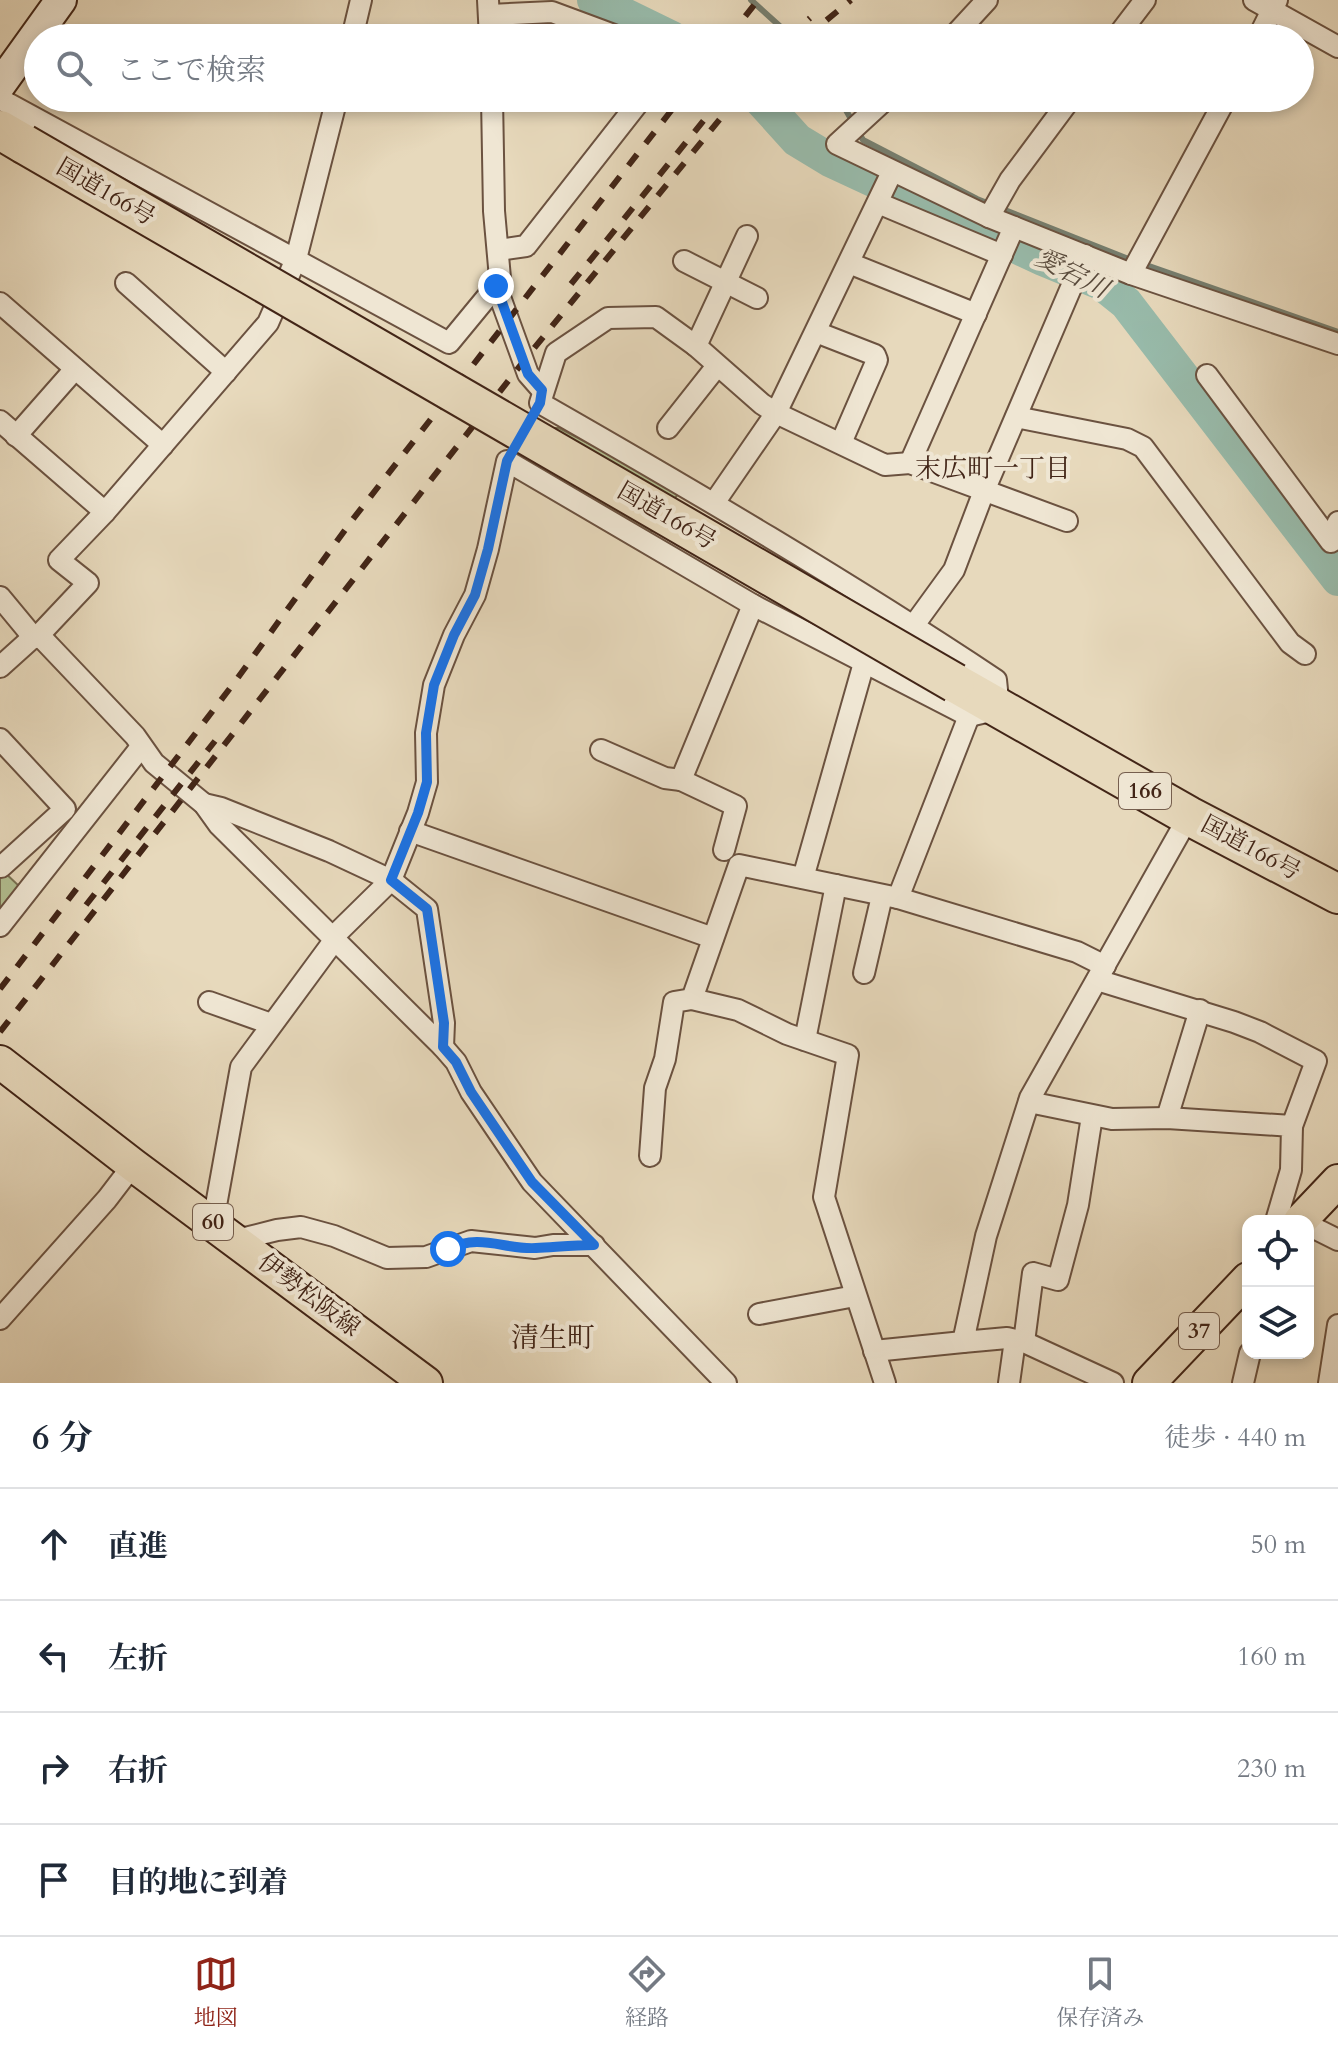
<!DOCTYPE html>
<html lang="ja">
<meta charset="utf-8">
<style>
:root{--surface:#fff;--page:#f2f2f3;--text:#1f2937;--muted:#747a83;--line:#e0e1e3;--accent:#8f2418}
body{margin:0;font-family:Cardo,"Noto Serif JP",serif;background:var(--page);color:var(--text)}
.controls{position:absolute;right:24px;bottom:24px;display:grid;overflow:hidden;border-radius:16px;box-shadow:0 4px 12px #0003}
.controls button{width:72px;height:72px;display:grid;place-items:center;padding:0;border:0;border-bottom:2px solid var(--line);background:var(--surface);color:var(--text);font:40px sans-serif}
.stop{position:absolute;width:24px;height:24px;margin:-18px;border:6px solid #1a73e8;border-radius:50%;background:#fff}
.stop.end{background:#1a73e8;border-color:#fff;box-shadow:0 2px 8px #0008}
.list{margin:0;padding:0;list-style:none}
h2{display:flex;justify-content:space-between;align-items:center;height:104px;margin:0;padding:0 32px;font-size:34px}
h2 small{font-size:26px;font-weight:400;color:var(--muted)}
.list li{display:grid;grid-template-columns:52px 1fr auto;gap:24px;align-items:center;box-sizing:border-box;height:112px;padding:0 32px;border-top:2px solid var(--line)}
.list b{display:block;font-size:30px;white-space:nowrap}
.list em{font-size:26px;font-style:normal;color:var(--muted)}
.icon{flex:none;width:44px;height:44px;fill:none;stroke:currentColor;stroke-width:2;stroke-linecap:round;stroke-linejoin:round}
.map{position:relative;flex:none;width:1338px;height:1383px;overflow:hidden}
.search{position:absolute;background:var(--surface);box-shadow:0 4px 12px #0003;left:24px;right:24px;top:24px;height:88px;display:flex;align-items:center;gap:20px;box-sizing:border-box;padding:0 28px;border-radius:44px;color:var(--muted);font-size:30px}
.sheet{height:552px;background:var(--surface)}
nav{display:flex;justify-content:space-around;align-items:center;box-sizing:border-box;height:112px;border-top:2px solid var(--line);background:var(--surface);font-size:22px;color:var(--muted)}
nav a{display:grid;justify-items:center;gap:4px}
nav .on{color:var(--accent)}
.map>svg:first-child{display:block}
</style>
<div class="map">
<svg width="1338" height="1383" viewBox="0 0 1338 1383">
<rect width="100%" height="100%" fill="#e7d9bc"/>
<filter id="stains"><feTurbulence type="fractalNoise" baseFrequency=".0025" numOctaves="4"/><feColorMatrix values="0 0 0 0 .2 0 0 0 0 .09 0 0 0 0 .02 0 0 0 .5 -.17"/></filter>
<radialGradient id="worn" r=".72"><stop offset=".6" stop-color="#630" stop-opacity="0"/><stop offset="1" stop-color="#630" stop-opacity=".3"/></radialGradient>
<g fill="#b3c092" stroke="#7a7254" stroke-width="2">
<path d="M547,428H559L680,491L649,535L536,465L527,457Z"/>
<path d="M0,868L19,886L0,910Z"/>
</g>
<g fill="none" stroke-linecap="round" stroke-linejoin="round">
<g stroke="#767f70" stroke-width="6">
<path d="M751,0L793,38"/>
<path d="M839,98L863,140L977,199L1126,258L1338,332"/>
</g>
<g stroke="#98bbab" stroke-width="34">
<path d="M594,0L672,38"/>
<path d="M759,98L797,140L830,160L1043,259L1101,283L1126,303L1338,579"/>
</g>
<g stroke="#6b5240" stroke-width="24">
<g id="street">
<path d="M488,0L490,38"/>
<path d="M1254,0L1338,47"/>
<path d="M490,15L552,12L622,38"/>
<path d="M352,38L361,0"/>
<path d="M952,38L987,0"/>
<path d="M1116,38L1145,0"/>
<path d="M1258,38L1277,0"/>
<path d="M492,98L494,211L500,278L496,286L528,374L542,390"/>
<path d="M887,98L837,144L989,217L1131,274L1338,344"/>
<path d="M0,99L449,343L496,286"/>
<path d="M878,203L1002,255"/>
<path d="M989,217L1010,180L1071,98"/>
<path d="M498,250L526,246L642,98"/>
<path d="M684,261L757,298"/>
<path d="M849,263L976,314"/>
<path d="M1131,274L1226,98"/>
<path d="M126,283L226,372"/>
<path d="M0,303L163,445"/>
<path d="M816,332L875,355L877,360L841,443"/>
<path d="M696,346L747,236"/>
<path d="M1207,375L1331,542L1338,522"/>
<path d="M1016,417L1127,439L1143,447L1290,643L1305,654"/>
<path d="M0,421L105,512"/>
<path d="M668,428L717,366"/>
<path d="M16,436L75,369"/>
<path d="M910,463L1014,227"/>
<path d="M714,503L776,413L892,172"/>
<path d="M0,597L34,638"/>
<path d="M914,625L954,570L984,491L1085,255"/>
<path d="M39,635L135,736L154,763L204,804L219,825L443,1047L456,1062L471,1092L532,1182L726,1383"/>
<path d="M0,667L30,640L39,635L88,583L59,560L105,512L268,323L296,259L337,98"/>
<path d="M0,739L65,809L1,867"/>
<path d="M601,750L665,778L681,780"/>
<path d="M204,804L221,808L329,851L391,880L427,909L444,1023L443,1047"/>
<path d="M410,831L713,938"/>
<path d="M724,850L736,806L681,780L753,605"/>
<path d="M803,878L864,663"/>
<path d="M898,898L969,716"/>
<path d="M0,926L141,747"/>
<path d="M334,936L391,880L418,813L427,782L426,733L434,685L454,635L475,595L488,549L507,461L753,605L969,716L999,709L996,680C847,581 694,491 540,403L556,353L608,318L656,317L696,346L762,404L776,413L885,465L910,463L1067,521"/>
<path d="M864,973L882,896"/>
<path d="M1097,980L1234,1022L1260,1032L1316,1061L1292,1126"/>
<path d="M692,999L738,1010L787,1034L848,1055L824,1197L885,1383"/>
<path d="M209,1002L271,1024"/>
<path d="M805,1040L836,885"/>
<path d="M1029,1102L1112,1119L1167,1118L1292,1126L1291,1170L1276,1221"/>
<path d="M1167,1118L1200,1010"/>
<path d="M650,1156L655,1088L665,1059L674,1002L692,999L739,865L898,898L1077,952L1105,966"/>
<path d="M213,1222L241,1067L336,938"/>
<path d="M1308,1225L1338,1240"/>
<path d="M237,1240L277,1230L301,1227L334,1236L387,1258L426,1257L471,1241L535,1248L553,1245H594"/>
<path d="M759,1314L855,1296"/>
<path d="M0,1319L107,1199L133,1165"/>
<path d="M1024,1342L1033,1273L1058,1280L1078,1205L1092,1116"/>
<path d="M874,1351L963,1342"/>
<path d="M1009,1383L1015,1340"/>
<path d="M1113,1383L1024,1342L1007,1338L963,1342L986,1236L1030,1098L1189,816"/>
<path d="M1243,1383L1250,1353"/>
<path d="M1329,1383L1338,1325"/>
</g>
</g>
<g stroke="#422517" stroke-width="34">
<path id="secondary" d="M0,85L61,0"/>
</g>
<g stroke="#422517" stroke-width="36">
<g id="primary">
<path d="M0,1062L133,1165L426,1383"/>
<path d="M1300,1221L1338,1181"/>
<path d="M1149,1383L1248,1279"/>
</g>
</g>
<g stroke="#422517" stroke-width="42">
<g id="highway">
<path d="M0,130L24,144"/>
<path d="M955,683L1189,816L1338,894"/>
</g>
</g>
<use href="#street" stroke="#efe6d3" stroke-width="20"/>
<use href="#secondary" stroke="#efe6d3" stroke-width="30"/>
<use href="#primary" stroke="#e7d9bc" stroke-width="32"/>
<use href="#highway" stroke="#e7d9bc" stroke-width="38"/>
<g stroke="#422517" stroke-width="6" stroke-dasharray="14 14" stroke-linecap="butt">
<path d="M728,38L758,0"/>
<path d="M788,38L810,18"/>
<path d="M805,38L851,0"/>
<path d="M571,284L722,98"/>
<path d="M86,905L215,741"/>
<path d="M0,989L234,683L353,519L681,98"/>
<path d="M0,1032L523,362L724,114L740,98"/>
</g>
<g stroke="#422517" stroke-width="42" stroke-linecap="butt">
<path id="highway-bridge" d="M24,144L955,683"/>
</g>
<use href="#highway-bridge" stroke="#e7d9bc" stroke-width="38"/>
</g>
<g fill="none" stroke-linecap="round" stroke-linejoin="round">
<path stroke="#1a73e8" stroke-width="10" d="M448,1249C481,1233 504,1250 536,1248C556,1247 574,1245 594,1245L532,1182L471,1092L456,1062L443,1047L444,1023L427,909L391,880L418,813L427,782L426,733L434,685L454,635L475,595L488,549L507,461L540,403L542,390L528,374L496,286"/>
</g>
<g text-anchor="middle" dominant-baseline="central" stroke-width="8" stroke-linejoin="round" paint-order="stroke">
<g fill="#efe6d3" stroke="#765f4f" stroke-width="2">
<rect x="1119" y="773" width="52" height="36" rx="6"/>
<rect x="193" y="1204" width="40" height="36" rx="6"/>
<rect x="1179" y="1313" width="40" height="36" rx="6"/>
</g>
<g font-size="22" font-weight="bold" fill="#422517">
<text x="1145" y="791">166</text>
<text x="213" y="1222">60</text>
<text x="1199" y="1331">37</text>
</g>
<g font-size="24" fill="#422517" stroke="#efe6d3">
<text transform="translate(106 192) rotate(30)">国道166号</text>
<text transform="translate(667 516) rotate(30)">国道166号</text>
<text transform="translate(1251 848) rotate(28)">国道166号</text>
<text transform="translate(309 1295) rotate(37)">伊勢松阪線</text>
</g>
<g font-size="26" font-style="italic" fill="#584a3c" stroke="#efe6d3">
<text transform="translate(1072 273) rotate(27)">愛宕川</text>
</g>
<g font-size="26" fill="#422517" stroke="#efe6d3">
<text x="993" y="468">末広町一丁目</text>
</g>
<g font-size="28" fill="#422517" stroke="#efe6d3">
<text x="553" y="1338">清生町</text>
</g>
</g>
<rect width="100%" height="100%" filter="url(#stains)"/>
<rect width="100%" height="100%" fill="url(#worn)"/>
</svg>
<div class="controls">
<button><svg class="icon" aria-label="locate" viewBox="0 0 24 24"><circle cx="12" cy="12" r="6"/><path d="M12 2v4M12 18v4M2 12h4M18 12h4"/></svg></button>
<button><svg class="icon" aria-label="layers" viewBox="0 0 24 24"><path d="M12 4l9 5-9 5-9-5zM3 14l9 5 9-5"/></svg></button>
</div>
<div class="stop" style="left:448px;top:1249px"></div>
<div class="stop end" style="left:496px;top:286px"></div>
<div class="search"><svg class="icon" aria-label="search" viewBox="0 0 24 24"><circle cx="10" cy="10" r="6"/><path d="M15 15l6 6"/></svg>ここで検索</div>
</div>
<section class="sheet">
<h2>6 分<small>徒歩 · 440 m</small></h2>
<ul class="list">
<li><svg class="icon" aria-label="ahead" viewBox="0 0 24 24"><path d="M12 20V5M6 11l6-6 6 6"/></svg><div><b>直進</b></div><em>50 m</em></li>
<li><svg class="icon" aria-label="left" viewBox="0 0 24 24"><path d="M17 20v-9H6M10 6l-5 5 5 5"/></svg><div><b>左折</b></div><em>160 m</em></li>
<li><svg class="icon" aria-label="right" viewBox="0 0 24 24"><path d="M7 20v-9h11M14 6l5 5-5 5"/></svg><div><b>右折</b></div><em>230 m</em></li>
<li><svg class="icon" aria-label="arrive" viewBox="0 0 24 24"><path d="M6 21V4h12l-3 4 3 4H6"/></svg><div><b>目的地に到着</b></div></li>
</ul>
</section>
<nav>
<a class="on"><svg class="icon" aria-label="map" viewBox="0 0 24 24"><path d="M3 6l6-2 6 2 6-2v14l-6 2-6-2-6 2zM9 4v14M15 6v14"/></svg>地図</a>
<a><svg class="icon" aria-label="directions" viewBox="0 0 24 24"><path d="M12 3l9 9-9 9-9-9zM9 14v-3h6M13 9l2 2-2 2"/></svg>経路</a>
<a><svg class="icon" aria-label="saved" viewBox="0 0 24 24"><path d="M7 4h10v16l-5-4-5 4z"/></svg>保存済み</a>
</nav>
